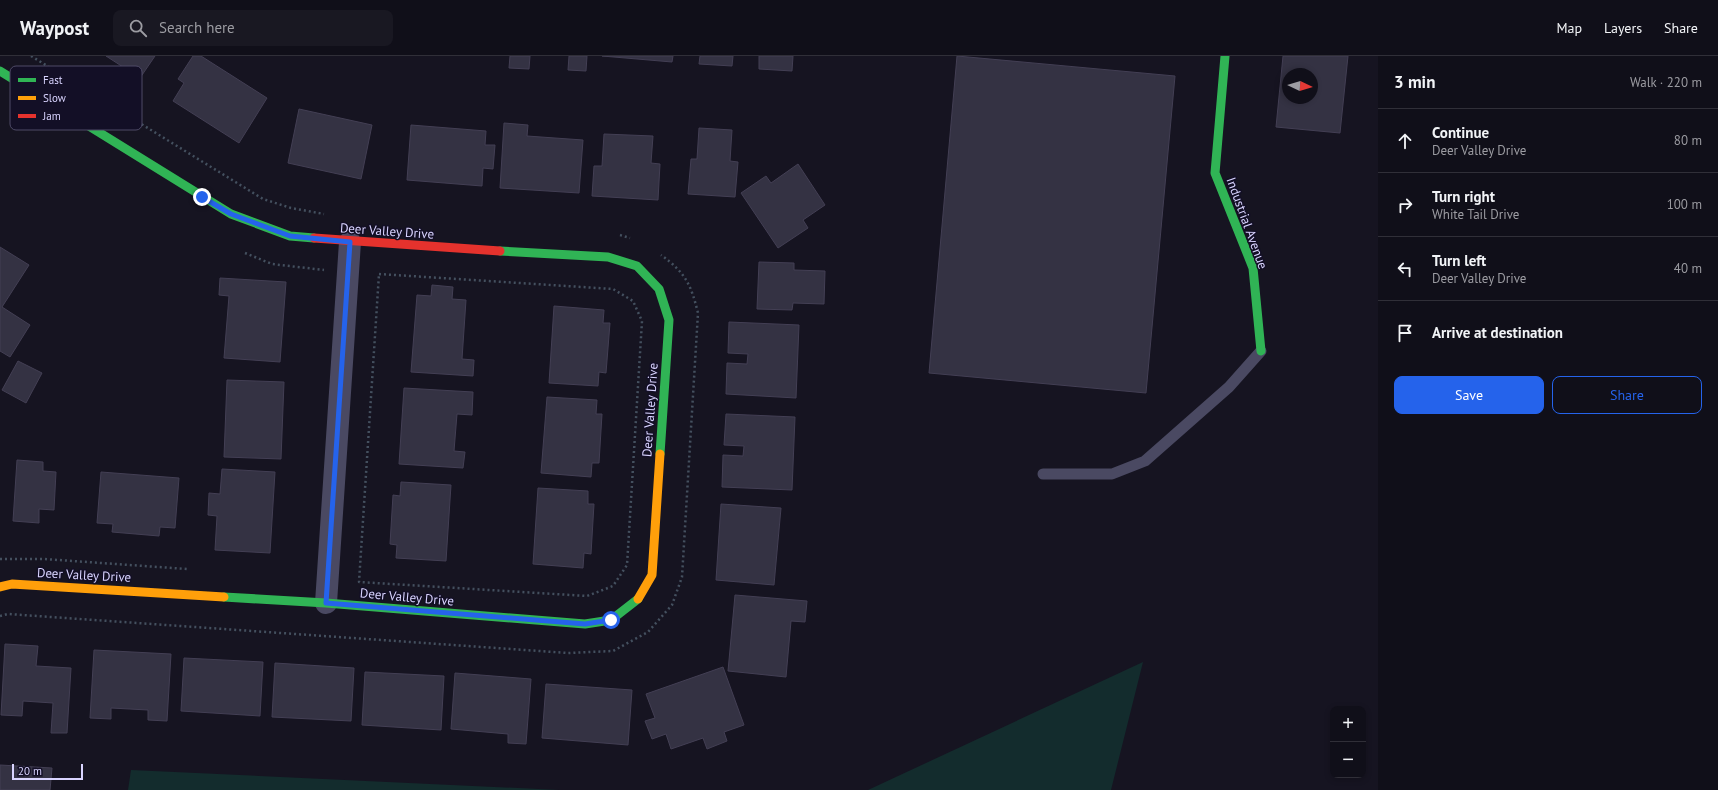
<!DOCTYPE html>
<meta charset="utf-8">
<style>
:root{--surface:#100f19;--page:#191822;--text:#f1f3f6;--muted:#9c9ca2;--line:#302f38;--accent:#2563eb}
body{margin:0;font-family:"PT Sans",sans-serif;background:var(--page);color:var(--text)}
.controls{position:absolute;right:12px;bottom:12px;display:grid;overflow:hidden;border-radius:8px;box-shadow:0 2px 6px #0003}
.controls button{width:36px;height:36px;display:grid;place-items:center;padding:0;border:0;border-bottom:1px solid var(--line);background:var(--surface);color:var(--text);font:20px sans-serif}
.compass{position:absolute;left:1282px;top:12px;width:36px;height:36px;border-radius:50%;background:var(--surface);box-shadow:0 2px 6px #0003;rotate:94deg}
.scale{position:absolute;left:12px;bottom:10px;width:71px;box-sizing:border-box;padding-left:4px;border:2px solid #d9d4ff;border-top:0;font-size:11px;line-height:14px;white-space:nowrap;color:#d9d4ff;-webkit-text-stroke:3px #130f26;paint-order:stroke}
.stop{position:absolute;width:12px;height:12px;margin:-9px;border:3px solid #2563eb;border-radius:50%;background:#fff}
.stop.end{background:#2563eb;border-color:#fff;box-shadow:0 1px 4px #0008}
.list{margin:0;padding:0;list-style:none}
h2{display:flex;justify-content:space-between;align-items:center;height:52px;margin:0;padding:0 16px;font-size:17px}
h2 small{font-size:13px;font-weight:400;color:var(--muted)}
.list li{display:grid;grid-template-columns:26px 1fr auto;gap:12px;align-items:center;box-sizing:border-box;height:64px;padding:0 16px;border-top:1px solid var(--line)}
.list b{display:block;font-size:15px;white-space:nowrap}
.list p{margin:0;font-size:13px;white-space:nowrap;color:var(--muted)}
.list em{font-size:13px;font-style:normal;color:var(--muted)}
.actions{display:flex;gap:8px;padding:12px 16px}
.actions a{flex:1;padding:9px 0;border:1px solid var(--accent);border-radius:8px;text-align:center;font-size:14px;color:var(--accent)}
.actions .main{background:var(--accent);color:#fff}
.icon{flex:none;width:22px;height:22px;fill:none;stroke:currentColor;stroke-width:2;stroke-linecap:round;stroke-linejoin:round}
.map{position:relative;flex:none;width:1378px;height:734px;overflow:hidden}
header{display:flex;align-items:center;gap:24px;box-sizing:border-box;height:56px;padding:0 20px;background:var(--surface);border-bottom:1px solid var(--line)}
header strong{font-size:19px}
nav{display:flex;gap:22px;margin-inline-start:auto;font-size:14px}
.search{width:280px;height:36px;background:var(--page);display:flex;align-items:center;gap:10px;box-sizing:border-box;padding:0 14px;border-radius:8px;color:var(--muted);font-size:15px}
main{display:flex}
aside{flex:1;background:var(--surface)}
.map>svg:first-child{display:block}
</style>
<header>
<strong>Waypost</strong>
<div class="search"><svg class="icon" aria-label="search" viewBox="0 0 24 24"><circle cx="10" cy="10" r="6"/><path d="M15 15l6 6"/></svg>Search here</div>
<nav><a>Map</a><a>Layers</a><a>Share</a></nav>
</header>
<main>
<div class="map">
<svg width="1378" height="734" viewBox="0 0 1378 734">
<rect width="100%" height="100%" fill="#161421"/>
<g fill="#132c2d">
<path d="M1143,606L1111,734H868Z"/>
<path d="M131,714L559,734H128Z"/>
</g>
<g fill="#343243" stroke="#433f54" fill-rule="evenodd">
<path d="M106,0H155L140,22Z"/>
<path d="M193,0H201L267,42L239,87L173,45L184,27L178,23Z"/>
<path d="M510,0H530L529,13L509,12Z"/>
<path d="M569,0H587L586,15L568,14Z"/>
<path d="M602,0H673L672,6Z"/>
<path d="M700,0H733L732,10L699,8Z"/>
<path d="M759,0H793L792,15L759,13Z"/>
<path d="M957,0L1175,20L1146,337L929,317Z"/>
<path d="M1283,0H1348L1340,77L1276,71ZM1288,18H1312V42H1288Z"/>
<path d="M299,53L372,69L361,123L288,107Z"/>
<path d="M504,67L528,69L527,80L583,84L579,137L500,132Z"/>
<path d="M411,69L486,75L485,89H495L493,113L483,112L482,130L407,124Z"/>
<path d="M699,72L732,74L730,105L738,106L735,141L688,138L691,103H697Z"/>
<path d="M604,78L653,80L651,107L660,108L658,144L592,140L594,110H602Z"/>
<path d="M798,108L825,149L803,164L808,172L778,192L741,137L766,120L771,127Z"/>
<path d="M0,191L29,209L2,251L30,269L10,301L0,295Z"/>
<path d="M759,206L794,207V214L825,215L824,248L793,247L792,254L757,253Z"/>
<path d="M220,222L286,226L280,306L224,302L229,240L219,239Z"/>
<path d="M432,229L453,231L452,243L466,244L462,303L474,304L473,320L411,316L417,239L431,240Z"/>
<path d="M554,250L604,254L603,267H610L606,317L599,316L598,330L549,327Z"/>
<path d="M729,266L799,269L796,342L726,338L727,307L747,308L748,298L728,297Z"/>
<path d="M18,305L42,317L26,347L2,334Z"/>
<path d="M227,324L284,326L281,403L224,401Z"/>
<path d="M404,332L473,336L472,359L457,358L454,395L465,396L463,412L399,408Z"/>
<path d="M547,341L597,344L596,358H602L599,407H592L591,421L541,417Z"/>
<path d="M726,358L795,361L792,434L722,431L723,399L743,400L744,390L724,389Z"/>
<path d="M17,404L43,406V415L56,416L54,454L39,453V467L13,465Z"/>
<path d="M222,413L275,416L270,497L215,494L217,460L208,459L209,437L220,438Z"/>
<path d="M101,416L179,422L175,472L160,471L159,480L112,476L113,468L97,467Z"/>
<path d="M401,426L451,429L446,505L396,502L397,489L390,488L393,439L400,440Z"/>
<path d="M538,432L588,435V448H594L591,498L584,497L583,512L533,508Z"/>
<path d="M721,448L781,452L774,529L716,524Z"/>
<path d="M735,539L807,545L805,566L791,565L786,621L728,615Z"/>
<path d="M5,588L38,590L36,610L71,612L67,677H51L53,647L23,645L22,660L1,659Z"/>
<path d="M94,594L171,598L167,665L148,664V654L111,652V663L90,662Z"/>
<path d="M184,602L263,606L260,660L181,655Z"/>
<path d="M275,607L354,612L351,665L272,661Z"/>
<path d="M723,611L744,669L724,676L727,685L707,693L703,682L671,693L666,678L652,683L645,665L655,662L646,638Z"/>
<path d="M365,616L444,620L441,674L362,669Z"/>
<path d="M455,617L531,623L526,688L508,687V678L451,673Z"/>
<path d="M546,628L632,634L628,689L542,682Z"/>
<path d="M0,709L52,712L50,734H0Z"/>
</g>
<g fill="none" stroke-linecap="round" stroke-linejoin="round">
<g stroke="#44505f" stroke-width="2.5" stroke-dasharray="2 3" stroke-linecap="butt">
<path d="M31,0L263,143L291,152L324,158"/>
<path d="M620,179L630,182"/>
<path d="M245,197L272,208L324,214"/>
<path d="M379,218L613,233L633,245L642,265L627,509L613,530L587,540L359,526Z"/>
<path d="M0,503H44L187,513"/>
<path d="M0,560L8,558L568,597L613,595L648,576L672,549L682,521L698,257C691,229 686,217 661,199"/>
</g>
<path stroke="#4a4962" stroke-width="11" d="M1043,418H1112L1145,405L1229,331L1261,295"/>
<path stroke="#4a4962" stroke-width="22" d="M326,547L350,186"/>
<g stroke="#30b455" stroke-width="9">
<path d="M1225,0L1215,117L1253,212L1261,295"/>
<path d="M0,15L231,158L290,180L314,182"/>
<path d="M500,195L608,201L637,210L659,233L669,264L660,398"/>
<path d="M224,541L326,547L585,568L611,564L638,543"/>
</g>
<g stroke="#ff9f0a" stroke-width="9">
<path d="M0,531L12,528L224,541"/>
<path d="M638,543L652,519L660,398"/>
</g>
<path stroke="#e5322d" stroke-width="9" d="M314,182L500,195"/>
</g>
<g fill="none" stroke-linecap="round" stroke-linejoin="round">
<path stroke="#2563eb" stroke-width="5" d="M202,141L231,158L290,180L350,186L326,547L585,568L611,564"/>
</g>
<g text-anchor="middle" dominant-baseline="central" stroke-width="3" stroke-linejoin="round" paint-order="stroke">
<g font-size="13" fill="#d9d4ff" stroke="#130f26">
<text transform="translate(1247 167) rotate(70)">Industrial Avenue</text>
<text transform="translate(387 175) rotate(4)">Deer Valley Drive</text>
<text transform="translate(650 354) rotate(-86)">Deer Valley Drive</text>
<text transform="translate(84 519) rotate(3)">Deer Valley Drive</text>
<text transform="translate(407 541) rotate(5)">Deer Valley Drive</text>
</g>
</g>
<rect x="10" y="10" width="132" height="64" rx="6" fill="#130f26" stroke="#4e4a67" stroke-width="1"/>
<rect x="18" y="22" width="18" height="4" fill="#30b455"/>
<rect x="18" y="40" width="18" height="4" fill="#ff9f0a"/>
<rect x="18" y="58" width="18" height="4" fill="#e5322d"/>
<g font-size="11" fill="#d9d4ff">
<text x="43" y="28">Fast</text>
<text x="43" y="46">Slow</text>
<text x="43" y="64">Jam</text>
</g>
</svg>
<div class="controls">
<button>+</button>
<button>−</button>
</div>
<svg class="compass" viewBox="-18 -18 36 36"><path d="M0-13l5 13h-10z" fill="#e53935"/><path d="M0 13l5-13h-10z" fill="#9c9ca2"/></svg>
<div class="scale">20 m</div>
<div class="stop" style="left:611px;top:564px"></div>
<div class="stop end" style="left:202px;top:141px"></div>
</div>
<aside>
<h2>3 min<small>Walk · 220 m</small></h2>
<ul class="list">
<li><svg class="icon" aria-label="ahead" viewBox="0 0 24 24"><path d="M12 20V5M6 11l6-6 6 6"/></svg><div><b>Continue</b><p>Deer Valley Drive</p></div><em>80 m</em></li>
<li><svg class="icon" aria-label="right" viewBox="0 0 24 24"><path d="M7 20v-9h11M14 6l5 5-5 5"/></svg><div><b>Turn right</b><p>White Tail Drive</p></div><em>100 m</em></li>
<li><svg class="icon" aria-label="left" viewBox="0 0 24 24"><path d="M17 20v-9H6M10 6l-5 5 5 5"/></svg><div><b>Turn left</b><p>Deer Valley Drive</p></div><em>40 m</em></li>
<li><svg class="icon" aria-label="arrive" viewBox="0 0 24 24"><path d="M6 21V4h12l-3 4 3 4H6"/></svg><div><b>Arrive at destination</b></div></li>
</ul>
<div class="actions"><a class="main">Save</a><a>Share</a></div>
</aside>
</main>
